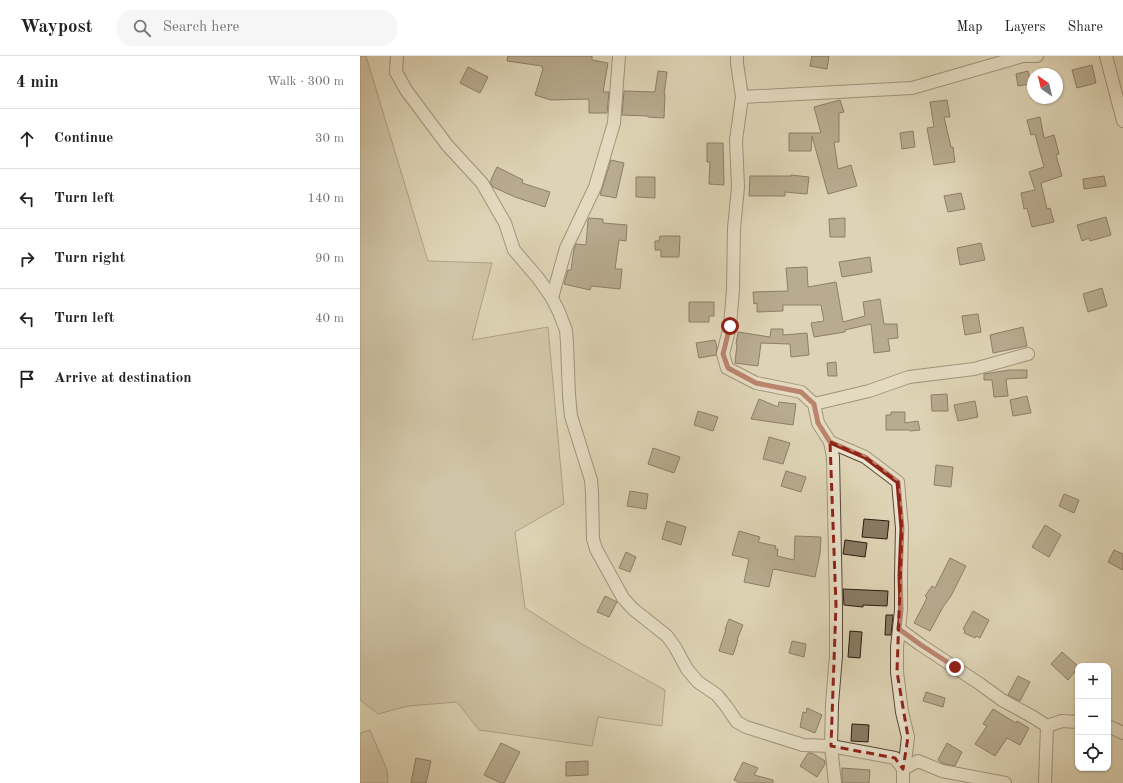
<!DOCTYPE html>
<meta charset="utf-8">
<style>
:root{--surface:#fff;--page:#f6f6f6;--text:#222;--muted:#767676;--line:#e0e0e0}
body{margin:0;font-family:"Old Standard TT",serif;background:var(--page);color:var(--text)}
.controls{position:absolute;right:12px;bottom:12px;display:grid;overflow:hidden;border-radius:8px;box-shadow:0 1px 3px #0004}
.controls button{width:36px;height:36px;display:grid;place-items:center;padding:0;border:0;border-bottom:1px solid var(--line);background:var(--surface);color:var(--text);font:20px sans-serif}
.compass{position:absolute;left:667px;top:12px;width:36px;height:36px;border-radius:50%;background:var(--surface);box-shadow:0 1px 3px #0004;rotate:325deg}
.stop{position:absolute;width:12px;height:12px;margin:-9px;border:3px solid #8f2418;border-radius:50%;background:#fff}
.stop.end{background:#8f2418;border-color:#fff;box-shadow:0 1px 4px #0008}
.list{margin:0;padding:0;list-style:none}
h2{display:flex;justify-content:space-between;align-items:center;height:52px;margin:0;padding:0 16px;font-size:17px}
h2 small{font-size:13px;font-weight:400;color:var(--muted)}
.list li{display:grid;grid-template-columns:26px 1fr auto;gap:12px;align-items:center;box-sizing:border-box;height:60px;padding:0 16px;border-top:1px solid var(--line)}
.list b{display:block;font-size:15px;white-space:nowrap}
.list em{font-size:13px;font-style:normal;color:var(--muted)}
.icon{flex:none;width:22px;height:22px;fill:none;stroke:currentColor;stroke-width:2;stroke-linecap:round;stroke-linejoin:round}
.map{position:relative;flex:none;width:763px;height:727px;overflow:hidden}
header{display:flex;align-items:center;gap:24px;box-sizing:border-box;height:56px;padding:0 20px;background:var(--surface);border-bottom:1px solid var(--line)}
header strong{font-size:19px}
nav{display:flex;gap:22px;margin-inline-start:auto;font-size:14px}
.search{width:280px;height:36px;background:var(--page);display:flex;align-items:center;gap:10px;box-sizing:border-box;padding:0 14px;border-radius:16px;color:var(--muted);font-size:15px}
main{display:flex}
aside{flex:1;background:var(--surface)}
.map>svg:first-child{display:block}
</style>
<header>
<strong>Waypost</strong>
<div class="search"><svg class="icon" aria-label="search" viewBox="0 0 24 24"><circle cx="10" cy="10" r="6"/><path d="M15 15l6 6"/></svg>Search here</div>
<nav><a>Map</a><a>Layers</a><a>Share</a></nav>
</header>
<main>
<aside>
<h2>4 min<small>Walk · 300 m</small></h2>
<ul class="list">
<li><svg class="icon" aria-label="ahead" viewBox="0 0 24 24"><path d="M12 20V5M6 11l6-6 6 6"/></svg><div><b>Continue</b></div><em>30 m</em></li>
<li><svg class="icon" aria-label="left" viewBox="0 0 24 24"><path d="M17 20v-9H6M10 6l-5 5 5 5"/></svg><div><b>Turn left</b></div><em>140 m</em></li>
<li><svg class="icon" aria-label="right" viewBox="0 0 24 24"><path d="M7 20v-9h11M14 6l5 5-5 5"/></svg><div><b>Turn right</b></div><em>90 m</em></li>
<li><svg class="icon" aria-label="left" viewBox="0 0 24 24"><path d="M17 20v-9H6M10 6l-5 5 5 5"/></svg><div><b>Turn left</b></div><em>40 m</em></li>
<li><svg class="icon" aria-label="arrive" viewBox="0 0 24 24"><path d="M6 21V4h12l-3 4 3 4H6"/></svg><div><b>Arrive at destination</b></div></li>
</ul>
</aside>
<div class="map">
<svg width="763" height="727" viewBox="0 0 763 727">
<rect width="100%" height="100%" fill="#ded4b5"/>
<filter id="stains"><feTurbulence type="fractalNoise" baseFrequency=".005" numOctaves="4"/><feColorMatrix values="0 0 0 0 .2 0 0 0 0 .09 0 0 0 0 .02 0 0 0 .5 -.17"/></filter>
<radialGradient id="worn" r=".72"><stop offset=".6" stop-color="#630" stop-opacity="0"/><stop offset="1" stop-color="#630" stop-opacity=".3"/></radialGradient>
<g fill="#c0b498" stroke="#766652">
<path d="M0,0H6L68,205L132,207L112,284L188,271L204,448L155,476L165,552L222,588L305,634L302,670L238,661L232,690L119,674L97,646L48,650L18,658L0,644Z"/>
<path d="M10,674L27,714L28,727H0V677Z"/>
</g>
<g fill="#897a63" stroke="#2c190b">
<path d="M148,0H232V4L248,7L243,36H249L247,57H229V43L191,44L175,39L183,13L182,12V10L147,5Z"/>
<path d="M452,0H469L467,13L450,10Z"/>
<path d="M732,9L736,27L717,32L712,14Z"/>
<path d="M108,11L128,21L120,37L100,27Z"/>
<path d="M298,15L307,16L304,38H305L304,62L288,61V60L262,59L264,35L295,36Z"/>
<path d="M668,15L671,28L658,30L656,18Z"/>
<path d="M480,44L484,56L479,57V86H474L478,113L491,109L497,130L468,138L452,80L451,95H429V77H461L454,51Z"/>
<path d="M587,44L590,61H584L591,91H593L595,106L574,109L567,72L574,71L570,46Z"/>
<path d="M680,61L684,82L694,79L699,98L696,99L702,120L681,127L687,153L690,152L694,166L672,171L667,152L664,153L661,137L675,134L669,116L684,111L675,78L671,79L667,64Z"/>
<path d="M553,75L555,91L542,93L540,77Z"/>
<path d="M347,87H363L364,129L349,128L350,106H347Z"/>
<path d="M251,104L264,107L256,142L240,139Z"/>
<path d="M137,111L163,124L162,127L190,136L185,151L155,141L133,131L130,126Z"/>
<path d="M431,119L449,121L447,138L425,136V140H389L390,120H431Z"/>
<path d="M744,120L746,130L724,133L723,123Z"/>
<path d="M276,121H295V142L276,141Z"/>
<path d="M601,137L605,153L588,156L584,140Z"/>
<path d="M746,161L751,179L730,185L729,182L722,185L717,169Z"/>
<path d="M229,162L243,163V167L267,169L266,185L259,184L255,213H262L260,233L231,230L230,234L204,228L208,214H211L214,193L216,188L226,189L228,164Z"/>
<path d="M485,162V181H470L469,163Z"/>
<path d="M300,180H320L319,201H301V194H295V185H299Z"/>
<path d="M621,187L625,204L600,209L597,192Z"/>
<path d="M510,201L512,216L482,221L479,206Z"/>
<path d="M447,211L448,231L476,226L483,266L505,260L503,246L520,243L524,268H537L538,282L528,283L530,295L514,297L511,268L485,274V276L454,281L451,267L464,265L461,249H423V255L397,256V247L394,248L393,236L428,235L426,212Z"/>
<path d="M742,232L747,250L728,256L723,238Z"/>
<path d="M329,246H354V260H349V266H329Z"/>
<path d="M618,258L621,276L605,279L602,260Z"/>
<path d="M663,271L667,290L633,297L630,279Z"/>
<path d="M411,273H423V279L447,277L449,299L431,301L430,288L401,287L398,310L375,307L377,288H376L378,276L410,281Z"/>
<path d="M355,284L357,291L356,299L339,302L336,287Z"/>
<path d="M476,306L477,320H468L467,307Z"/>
<path d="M649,314H667V322L646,323L648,340L634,341L632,324H624V318Z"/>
<path d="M587,338L588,355H572L571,339Z"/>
<path d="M667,340L671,357L653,360L650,344Z"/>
<path d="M399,343L418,351L419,346L436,348L433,369L391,363Z"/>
<path d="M615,345L618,361L598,365L594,349Z"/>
<path d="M338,355L358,361L353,375L334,369Z"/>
<path d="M531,356H545V367L558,365L560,374L550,375L549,374H526V359H531Z"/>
<path d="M409,381L430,387L423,408L403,403Z"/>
<path d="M293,392L320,401L314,417L288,408Z"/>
<path d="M576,409L593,411L591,431L574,429Z"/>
<path d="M426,415L446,421L441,436L421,430Z"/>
<path d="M270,435L288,438L286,453L267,450Z"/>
<path d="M704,438L719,444L714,457L699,450Z"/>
<path d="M504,463L529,465L527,483L502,481Z"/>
<path d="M307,465L326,471L321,489L302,483Z"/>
<path d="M685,469L701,479L689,501L672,491Z"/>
<path d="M379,475L400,481L398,486L416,490L415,493H418L417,500L434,504L435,480L461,481L460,498L455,521L413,513L409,531L384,526L389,503L372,499Z"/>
<path d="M485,484L507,487L505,501L483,498Z"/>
<path d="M754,494L763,498V514L748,506Z"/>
<path d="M266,496L276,501L270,516L259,512Z"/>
<path d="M590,502L606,510L591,540L583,551L570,575L554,567L567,542L565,540L572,530L575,532Z"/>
<path d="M483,533L528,535L527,550L503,549V551L484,549Z"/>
<path d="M245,540L257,546L249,561L237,556Z"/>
<path d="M613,555L629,564L620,582L616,580L615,582L604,577L605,574L603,573Z"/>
<path d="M526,559H533L531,579H525Z"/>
<path d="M369,563L383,569L377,584H378L373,599L359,595L366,573H365Z"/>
<path d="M490,575L502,576L500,602L488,601Z"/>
<path d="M432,585L446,588L444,601L429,597Z"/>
<path d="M702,596L718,610V612L708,624L691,608Z"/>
<path d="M658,620L670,626L660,645L648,639Z"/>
<path d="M566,636L585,642L583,651L563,645Z"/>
<path d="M447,652L462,659L455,677L440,671L443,656L446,657Z"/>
<path d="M633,653L656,667L657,665L669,672L660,689L647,682L635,700L615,688L627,670L623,668Z"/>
<path d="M492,668L509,669L508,686L491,685Z"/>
<path d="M141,687L160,696L144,727H141L124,719Z"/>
<path d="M587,687L602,696L595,710L584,708L578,704Z"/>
<path d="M448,697H452L465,705V708L457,721L440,710Z"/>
<path d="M56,702L71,705L66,727H51Z"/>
<path d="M228,705V719L206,720V706Z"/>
<path d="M383,706L398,712L394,719L413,724V727H380L374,724Z"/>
<path d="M482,712L510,714L509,727H482Z"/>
</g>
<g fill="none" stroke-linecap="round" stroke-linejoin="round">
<g stroke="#584836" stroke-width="14">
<g id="minor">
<path d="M37,0L36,16L46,34L87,89L122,127L145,167L154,194L178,222L192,242L199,256L206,274L207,287L209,339L211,360L231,424L232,436L233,483L236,493L263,542L273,553L307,580L315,591L327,613L338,626L357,639L366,650L377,666L386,671L443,689L471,690L535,702L543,713L558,705L582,715L645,727"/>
<path d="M377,0V7L382,41L376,84L378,131L374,172L373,234L370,270L363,298L367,312L396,327L441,336L454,348L458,367L470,386L473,401L476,549V600L472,648L471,690L475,727"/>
<path d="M746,0L763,65"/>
<path d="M382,41L552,32L663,0H677"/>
<path d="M192,242L206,192L235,131L254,67L259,0"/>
<path d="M454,348L509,335L549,321L614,313L668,298"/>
<path d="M470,386L505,401L538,426L542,472L541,519V554L537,591V616L542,656L548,681L546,698L543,713V727"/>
<path d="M539,573L561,589L620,628L642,644L673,661L687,670L702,665L718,666"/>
<path d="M748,670L763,677"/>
<path d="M685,727L687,670"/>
</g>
</g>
<use href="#minor" stroke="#eae3cf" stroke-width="12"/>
</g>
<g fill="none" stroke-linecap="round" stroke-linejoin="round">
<path stroke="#8f2418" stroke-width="5" d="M370,270L363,298L368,312L396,327L441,336L454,348L458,367L470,386L505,401L538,426L542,472L540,519L541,554L539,573L561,589L595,611"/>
</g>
<path d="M0 0H763V727H0ZM470,386L505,401L538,426L542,472L537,616L548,681L543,713L535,702L471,690L476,549Z" fill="#ded4b5" fill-opacity=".55" fill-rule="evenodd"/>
<path fill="none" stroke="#8f2418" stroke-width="3" stroke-dasharray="8 5" stroke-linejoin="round" d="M470,386L505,401L538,426L542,472L537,616L548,681L543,713L535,702L471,690L476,549Z"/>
<rect width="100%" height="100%" filter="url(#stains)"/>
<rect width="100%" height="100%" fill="url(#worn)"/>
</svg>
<div class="controls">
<button>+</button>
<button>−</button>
<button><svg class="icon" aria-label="locate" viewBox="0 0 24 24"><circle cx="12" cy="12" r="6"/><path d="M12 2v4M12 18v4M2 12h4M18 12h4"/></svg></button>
</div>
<svg class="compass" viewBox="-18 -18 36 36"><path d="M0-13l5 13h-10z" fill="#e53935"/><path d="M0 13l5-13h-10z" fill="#767676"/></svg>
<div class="stop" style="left:370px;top:270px"></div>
<div class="stop end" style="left:595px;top:611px"></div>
</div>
</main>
